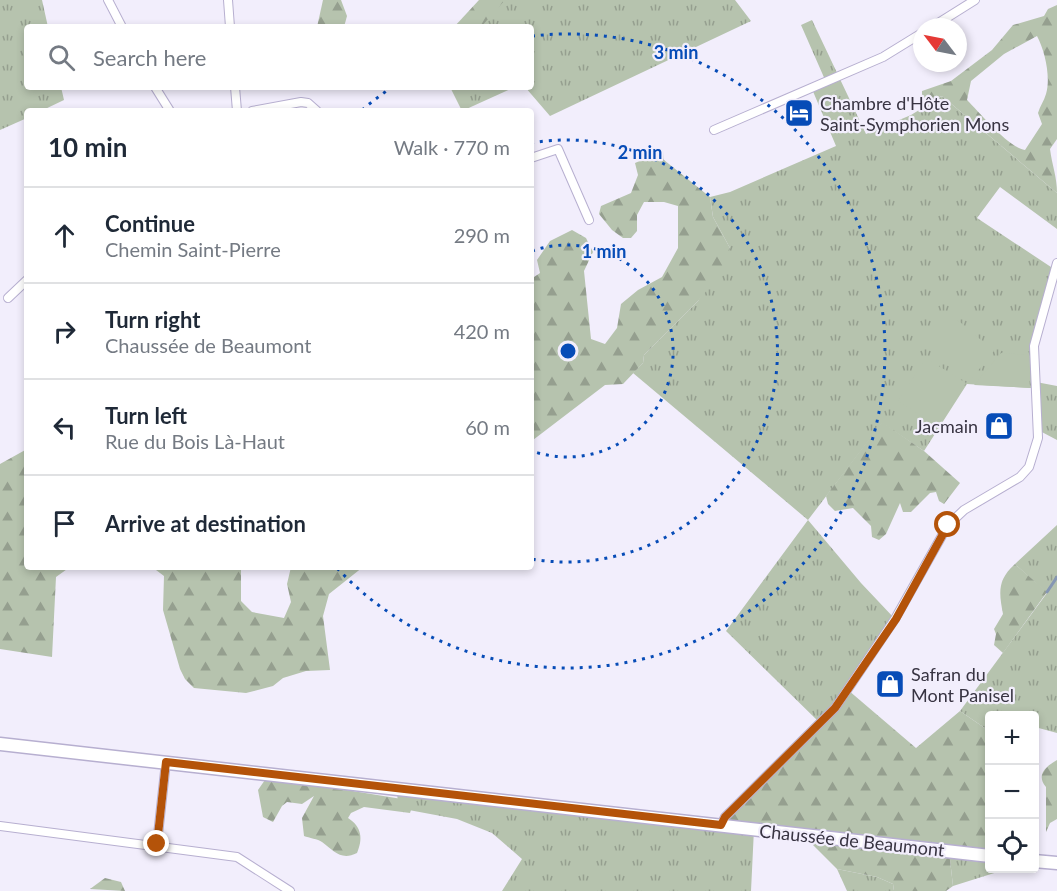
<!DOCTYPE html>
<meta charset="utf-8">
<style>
:root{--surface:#fff;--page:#f2f2f3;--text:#1f2937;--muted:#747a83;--line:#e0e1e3}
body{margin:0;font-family:Lato,sans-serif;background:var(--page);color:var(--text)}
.controls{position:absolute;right:18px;bottom:18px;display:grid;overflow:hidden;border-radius:6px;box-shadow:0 3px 9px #0003}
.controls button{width:54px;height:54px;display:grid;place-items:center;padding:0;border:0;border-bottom:2px solid var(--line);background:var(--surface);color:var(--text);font:30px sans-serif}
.compass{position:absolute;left:913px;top:18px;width:54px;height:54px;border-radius:50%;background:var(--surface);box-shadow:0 3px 9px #0003;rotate:302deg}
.stop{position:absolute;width:18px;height:18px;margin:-14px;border:4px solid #b45309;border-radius:50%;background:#fff}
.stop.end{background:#b45309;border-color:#fff;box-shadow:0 2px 6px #0008}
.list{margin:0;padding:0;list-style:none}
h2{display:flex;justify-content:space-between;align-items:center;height:78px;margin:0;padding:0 24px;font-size:26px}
h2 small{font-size:20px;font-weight:400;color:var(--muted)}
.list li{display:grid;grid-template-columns:39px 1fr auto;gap:18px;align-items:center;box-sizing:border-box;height:96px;padding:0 24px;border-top:2px solid var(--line)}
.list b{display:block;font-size:22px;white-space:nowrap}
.list p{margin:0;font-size:20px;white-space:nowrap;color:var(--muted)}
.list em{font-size:20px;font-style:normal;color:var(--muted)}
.icon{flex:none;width:33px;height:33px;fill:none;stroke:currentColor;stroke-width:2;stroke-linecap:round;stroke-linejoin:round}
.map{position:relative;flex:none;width:1057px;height:891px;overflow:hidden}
.search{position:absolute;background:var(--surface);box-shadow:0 3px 9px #0003;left:24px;top:24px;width:510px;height:66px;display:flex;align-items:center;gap:15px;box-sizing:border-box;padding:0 21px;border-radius:6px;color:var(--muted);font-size:22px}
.panel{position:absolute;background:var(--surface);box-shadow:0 3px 9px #0003;left:24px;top:108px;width:510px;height:462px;border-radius:6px}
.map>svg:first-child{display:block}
</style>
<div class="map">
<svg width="1057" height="891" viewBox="0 0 1057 891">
<defs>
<pattern id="grass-tufts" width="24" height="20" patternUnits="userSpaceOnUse" patternTransform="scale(1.5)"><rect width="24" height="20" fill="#b6c3ae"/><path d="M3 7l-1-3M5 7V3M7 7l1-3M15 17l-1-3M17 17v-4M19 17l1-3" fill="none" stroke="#959f8f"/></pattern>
<pattern id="forest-firs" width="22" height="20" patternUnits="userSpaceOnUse" patternTransform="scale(1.5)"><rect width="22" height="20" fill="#b6c3ae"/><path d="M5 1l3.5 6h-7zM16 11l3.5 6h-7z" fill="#959f8f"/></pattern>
</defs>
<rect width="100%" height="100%" fill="#f2eefc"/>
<g fill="url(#grass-tufts)">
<path d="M0,0H42L48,27H27V87H61L64,100L41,111H27V118L0,130Z"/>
<path d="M498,0H735L751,21L550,116L525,87H531V27H475Z"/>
<path d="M812,20L866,134L911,115L942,96L1057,193V229L1000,187L977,218L1054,269L1036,334V382L1057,386V440L1038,430L1036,389L1031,388L967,384L924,451L882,423L808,520L861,583L895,619L820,723L726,631L808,520L633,373L643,363L644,355L698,301L730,248L713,217L710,197L730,192L836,146L812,89L826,82L801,25Z"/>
<path d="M450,87H515L462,111Z"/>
<path d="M1057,525V733L1035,727L1034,716H990L989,731L960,711L1047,593L1015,564Z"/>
<path d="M397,788L754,829L751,891H502L522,859L492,833L457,819L398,808Z"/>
<path d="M949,851L989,856L990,868L1007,869L953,886Z"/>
<path d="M837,869L877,877L893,884L894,891H847Z"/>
</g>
<g fill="url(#forest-firs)" fill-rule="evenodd">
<path d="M323,0H341L347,16L344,27H317Z"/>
<path d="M479,0H505L481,27H454Z"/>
<path d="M1057,5V139L1050,149C1052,165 1057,177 1057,193L942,96L925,104L922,99V91L951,81L992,50L1013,25L1044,16L1048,9ZM1037,36C1045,51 1051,77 1046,94C1044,101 1040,106 1038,113L1042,124L1025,150C1009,148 980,113 967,100L971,81L1004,54Z"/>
<path d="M663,151L664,160L710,197L713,217L730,248L723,271L698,301L644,355L643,363L623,384L605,385L533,440L531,434V279L540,273L537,260L550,241L572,230L586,238L593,252L584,271L591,339L605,344L617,328L621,304L638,290L662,277L678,248V206L664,202H644L637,215V231L631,238H623L612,230L599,214L601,206L631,193L638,175L635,163Z"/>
<path d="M882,422L924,451L960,483L944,504L939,501L936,492L930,493L911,512H903L900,503L886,534L879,540L872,537L871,526L853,508L835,511L828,504L826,496Z"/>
<path d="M27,449V567H70L56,577L52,657L0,649V464Z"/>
<path d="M1015,564L1047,592L1003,653L994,645L996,634L994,629L1003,614C999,593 997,580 1015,564Z"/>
<path d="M152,567H241V601L252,612L284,618L291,602L287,584L291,567H363L329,594L323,616L330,670L306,671L283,678L273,686L246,693L194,688L185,679L180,669L163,610L164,576Z"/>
<path d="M848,690L916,748L960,711L989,731V856L949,851L953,886L946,891H894L893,884L877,877L837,869L802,834L721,825Z"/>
<path d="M1057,760V819L1050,823L1046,832V787C1036,775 1045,767 1057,760Z"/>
<path d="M267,777L414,801L410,813L364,807L351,813L348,818C362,827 363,839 357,853C341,861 334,851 322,842C318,839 309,838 304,836L302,818L314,796L302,804L287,802L282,806L273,822L263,817L258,790Z"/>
<path d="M105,878L121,882L125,891L90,889Z"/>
</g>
<g fill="#b6c3ae">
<path d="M953,316L994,351L972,378L930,342Z"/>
<path d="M1001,353L1028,355L1030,388L974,385Z"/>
<path d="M926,358L966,383L938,427L898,401Z"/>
</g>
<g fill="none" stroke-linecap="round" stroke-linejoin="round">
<path stroke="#8596b3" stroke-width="3" d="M1047,592L1057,577"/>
<g stroke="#b7afd0" stroke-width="10">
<g id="street">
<path d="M108,0L122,27"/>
<path d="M228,0L230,27"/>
<path d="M932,27L975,0"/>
<path d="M155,87L170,111"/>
<path d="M235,87L237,111"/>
<path d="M252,111L301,102L308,103L317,111"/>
<path d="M714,130L883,57L922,33"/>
<path d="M531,158L558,149L589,220"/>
<path d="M8,298L27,280"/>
<path d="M721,825L725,817L835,708L895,619L948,525L964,510L1020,477L1029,467L1038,438L1034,346L1057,263"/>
<path d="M0,826L237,857L290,891"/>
<path d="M157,844L166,762"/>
</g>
</g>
<g stroke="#b7afd0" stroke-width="15">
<g id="primary">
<path d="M0,744L990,856"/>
<path d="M1034,861L1057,863"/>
</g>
</g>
<use href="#street" stroke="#fff" stroke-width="8"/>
<use href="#primary" stroke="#fff" stroke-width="12"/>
</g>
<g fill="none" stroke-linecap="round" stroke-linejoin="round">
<path stroke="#b45309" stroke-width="8" d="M157,844L166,762L721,825L725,817L835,708L896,619L948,525"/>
</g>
<g fill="none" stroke="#074cb7" stroke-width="3" stroke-dasharray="3 6">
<path d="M532 251A106 106 0 1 1 532 451"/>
<path d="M531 143A211 211 0 1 1 531 559"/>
<path d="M362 110A317 317 0 0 1 391 88M532 36A317 317 0 1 1 336 567"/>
</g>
<defs>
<g id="hotel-square" transform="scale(1.5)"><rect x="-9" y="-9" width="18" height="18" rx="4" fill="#074cb7" stroke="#f2eefc"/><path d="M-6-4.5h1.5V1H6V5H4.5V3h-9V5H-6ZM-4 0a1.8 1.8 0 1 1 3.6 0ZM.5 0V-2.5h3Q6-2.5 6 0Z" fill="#fff"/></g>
<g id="shop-square" transform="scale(1.5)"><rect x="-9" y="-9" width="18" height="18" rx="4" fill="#074cb7" stroke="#f2eefc"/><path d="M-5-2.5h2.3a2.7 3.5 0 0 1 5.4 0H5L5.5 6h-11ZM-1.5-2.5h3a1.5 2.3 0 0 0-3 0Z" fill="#fff"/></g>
</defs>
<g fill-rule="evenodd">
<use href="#hotel-square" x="799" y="113"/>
<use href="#shop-square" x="999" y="426"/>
<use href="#shop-square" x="890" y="684"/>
</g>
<g text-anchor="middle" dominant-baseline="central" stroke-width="4.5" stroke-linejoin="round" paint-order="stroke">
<g font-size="18" fill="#383442" stroke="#f2eefc" text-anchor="start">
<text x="820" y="103">Chambre d'Hôte<tspan x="820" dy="21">Saint-Symphorien Mons</tspan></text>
<text x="978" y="426" text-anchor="end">Jacmain</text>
<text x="911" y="674">Safran du<tspan x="911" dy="21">Mont Panisel</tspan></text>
</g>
<g font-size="18" fill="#383442" stroke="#f2eefc">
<text transform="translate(852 840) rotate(6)">Chaussée de Beaumont</text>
</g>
</g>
<circle cx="568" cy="351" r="9" fill="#074cb7" stroke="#f2eefc" stroke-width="3"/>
<g font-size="18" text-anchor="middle" font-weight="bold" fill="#074cb7" stroke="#f2eefc" stroke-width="4.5" stroke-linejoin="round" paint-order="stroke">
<text x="676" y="59">3 min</text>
<text x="640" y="159">2 min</text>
<text x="604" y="258">1 min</text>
</g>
</svg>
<div class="controls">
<button>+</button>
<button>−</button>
<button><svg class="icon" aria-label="locate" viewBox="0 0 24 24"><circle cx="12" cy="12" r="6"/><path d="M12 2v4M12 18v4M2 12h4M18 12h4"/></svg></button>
</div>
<svg class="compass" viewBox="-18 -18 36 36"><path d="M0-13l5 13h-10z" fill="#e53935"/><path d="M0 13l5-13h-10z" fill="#747a83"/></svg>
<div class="stop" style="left:948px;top:525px"></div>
<div class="stop end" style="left:157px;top:844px"></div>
<div class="search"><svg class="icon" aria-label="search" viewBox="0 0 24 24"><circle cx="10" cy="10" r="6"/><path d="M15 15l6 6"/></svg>Search here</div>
<section class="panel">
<h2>10 min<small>Walk · 770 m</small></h2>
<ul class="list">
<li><svg class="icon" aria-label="ahead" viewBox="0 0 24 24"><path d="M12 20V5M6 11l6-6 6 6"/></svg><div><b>Continue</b><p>Chemin Saint-Pierre</p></div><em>290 m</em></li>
<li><svg class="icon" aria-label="right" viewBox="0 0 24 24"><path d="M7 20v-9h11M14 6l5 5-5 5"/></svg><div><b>Turn right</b><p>Chaussée de Beaumont</p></div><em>420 m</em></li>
<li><svg class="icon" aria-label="left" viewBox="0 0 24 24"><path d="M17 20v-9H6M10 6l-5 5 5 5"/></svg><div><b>Turn left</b><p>Rue du Bois Là-Haut</p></div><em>60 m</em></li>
<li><svg class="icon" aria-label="arrive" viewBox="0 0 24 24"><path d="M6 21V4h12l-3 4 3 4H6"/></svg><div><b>Arrive at destination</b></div></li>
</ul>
</section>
</div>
